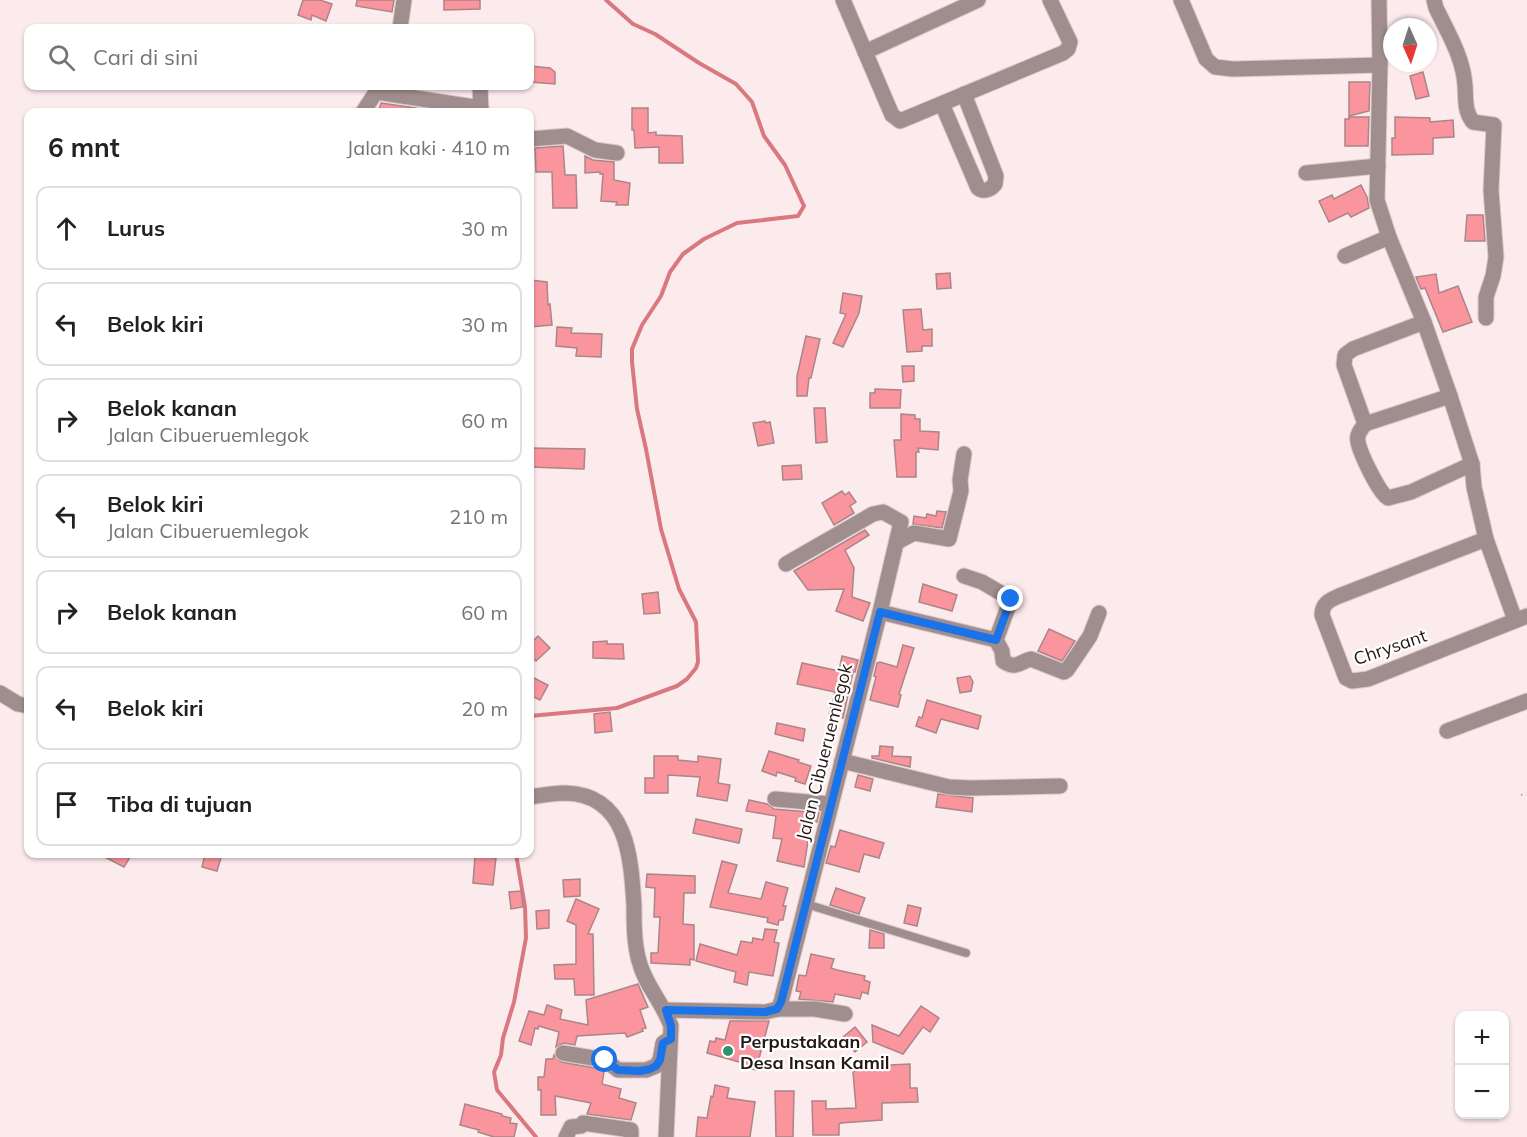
<!DOCTYPE html>
<html lang="id">
<meta charset="utf-8">
<style>
:root{--surface:#fff;--page:#f6f6f6;--text:#202124;--muted:#757577;--line:#e0e0e0}
body{margin:0;font-family:Mulish,sans-serif;background:var(--page);color:var(--text)}
.controls{position:absolute;right:18px;bottom:18px;display:grid;overflow:hidden;border-radius:12px;box-shadow:0 2px 4px #0004}
.controls button{width:54px;height:54px;display:grid;place-items:center;padding:0;border:0;border-bottom:2px solid var(--line);background:var(--surface);color:var(--text);font:30px sans-serif}
.compass{position:absolute;left:1383px;top:18px;width:54px;height:54px;border-radius:50%;background:var(--surface);box-shadow:0 2px 4px #0004;rotate:177deg}
.stop{position:absolute;width:18px;height:18px;margin:-14px;border:4px solid #1a73e8;border-radius:50%;background:#fff}
.stop.end{background:#1a73e8;border-color:#fff;box-shadow:0 2px 6px #0008}
.list{margin:0;padding:0;list-style:none}
h2{display:flex;justify-content:space-between;align-items:center;height:78px;margin:0;padding:0 24px;font-size:26px}
h2 small{font-size:20px;font-weight:400;color:var(--muted)}
.list li{display:grid;grid-template-columns:39px 1fr auto;gap:18px;align-items:center;box-sizing:border-box;height:84px;margin:0 12px 12px;padding:0 12px;border:2px solid var(--line);border-radius:12px}
.list b{display:block;font-size:22px;white-space:nowrap}
.list p{margin:0;font-size:20px;white-space:nowrap;color:var(--muted)}
.list em{font-size:20px;font-style:normal;color:var(--muted)}
.icon{flex:none;width:33px;height:33px;fill:none;stroke:currentColor;stroke-width:2;stroke-linecap:round;stroke-linejoin:round}
.map{position:relative;flex:none;width:1527px;height:1137px;overflow:hidden}
.search{position:absolute;background:var(--surface);box-shadow:0 2px 4px #0004;left:24px;top:24px;width:510px;height:66px;display:flex;align-items:center;gap:15px;box-sizing:border-box;padding:0 21px;border-radius:12px;color:var(--muted);font-size:22px}
.panel{position:absolute;background:var(--surface);box-shadow:0 2px 4px #0004;left:24px;top:108px;width:510px;height:750px;border-radius:12px}
.map>svg:first-child{display:block}
</style>
<div class="map">
<svg width="1527" height="1137" viewBox="0 0 1527 1137">
<rect width="100%" height="100%" fill="#fcebec"/>
<g fill="none" stroke-linecap="round" stroke-linejoin="round">
<g stroke="#da7882" stroke-width="4">
<path d="M530,716L617,708L677,686L687,679L696,668L698,662L696,622L679,589L661,529L646,449L637,409L632,362V349L642,325L661,296L670,272L683,254L704,239L737,223L798,216L804,206L785,165L764,136L752,102L736,84L699,63L655,34L633,24L606,0"/>
<path d="M516,854L525,907L526,938L514,1002L503,1038L501,1055L494,1072L497,1090L536,1137"/>
</g>
</g>
<g fill="#fa959e" stroke="#ab8587" stroke-width="1.5">
<path d="M303,0H320L332,4L326,21L312,15L311,20L298,15Z"/>
<path d="M357,0H394L392,12L356,6Z"/>
<path d="M444,0H480V9L444,10Z"/>
<path d="M530,66L550,68L555,72V84L530,82Z"/>
<path d="M1423,72L1429,96L1416,99L1410,76Z"/>
<path d="M1349,82H1370L1369,111L1349,116Z"/>
<path d="M381,103L416,108L420,109L419,112H378Z"/>
<path d="M632,108H648V133L656,132V135L682,136L683,163H659V147L635,148L634,130H632Z"/>
<path d="M1349,117H1369L1368,146H1345V119H1349Z"/>
<path d="M1395,117L1430,118V122L1453,120L1454,137L1433,138V154L1392,155V138H1395Z"/>
<path d="M563,146L565,175H576L577,208H553L552,172H536L535,148Z"/>
<path d="M585,156L593,160L614,162V180L630,183L628,205H616L617,202L601,201L603,174H600V172L585,173Z"/>
<path d="M1361,185L1367,197L1369,208L1351,217L1348,213L1329,222L1319,201L1332,195L1334,199Z"/>
<path d="M1467,215H1483L1485,241H1465Z"/>
<path d="M950,273L951,288L937,289L936,274Z"/>
<path d="M1436,274L1439,293L1458,286L1472,322L1443,332L1425,288L1421,289L1416,277Z"/>
<path d="M530,280L547,282L548,305L550,304L552,325L530,327Z"/>
<path d="M843,293L862,296L859,313L843,347L833,343L846,314L840,313Z"/>
<path d="M921,309L923,330L932,329V346H922V351L907,352L903,310Z"/>
<path d="M557,327L572,328L571,333L602,334L601,357L576,356L577,348L556,346Z"/>
<path d="M806,336L820,339L811,378H809L807,396H797V376Z"/>
<path d="M902,366H914V381L903,382Z"/>
<path d="M875,389L901,390L900,408H870V393H875Z"/>
<path d="M814,408H825L827,442L816,443Z"/>
<path d="M901,414L915,415V419H920V431L939,432L938,450L918,448L919,452H916V477H897L894,440H901Z"/>
<path d="M765,421L766,423L770,422L774,443L758,446L753,423Z"/>
<path d="M530,448L585,449L584,469L530,467Z"/>
<path d="M801,465L802,479L783,480L782,466Z"/>
<path d="M842,491L845,495L849,492L856,502L850,506L854,513L834,525L822,503Z"/>
<path d="M937,511L946,512L942,528L913,524L914,516L926,518L927,514L936,516Z"/>
<path d="M865,530L869,535L845,550L854,568L852,597L870,603L863,621L836,611L844,589L808,590L794,571Z"/>
<path d="M923,584L957,595L952,611L919,602Z"/>
<path d="M658,592L660,613L644,614L642,594Z"/>
<path d="M1049,629L1075,641L1062,661L1038,651Z"/>
<path d="M538,636L550,648L536,661L530,655V644Z"/>
<path d="M607,641V644H623L624,659L593,658V642Z"/>
<path d="M903,645L914,648L899,694L901,695L898,707L870,700L876,677L874,676L877,663L880,662L897,667Z"/>
<path d="M842,656L858,660L855,672H853L843,718L829,715L835,692L797,684L802,663L839,671Z"/>
<path d="M970,676L973,682L971,691L960,693L957,678Z"/>
<path d="M534,678L548,685L540,700L530,695V688Z"/>
<path d="M927,700L981,716L978,729L941,719L936,733L916,726L919,717L922,718Z"/>
<path d="M610,712L612,731L595,733L594,714Z"/>
<path d="M777,723L805,729L803,741L775,734Z"/>
<path d="M880,746L893,747L892,756L911,757L910,767L872,758V756H879Z"/>
<path d="M769,751L799,760L798,762L811,766L805,784L795,781L796,778L777,772L776,776L762,771Z"/>
<path d="M654,756H678V760L698,762V756L721,759L718,783L730,785L727,801L697,796L700,777L668,775V793H645V778H654Z"/>
<path d="M858,775L873,779L870,791L855,787Z"/>
<path d="M938,794L973,798L972,812L936,807Z"/>
<path d="M749,800L767,804L774,809L819,813L817,822L811,821L804,867L777,861L782,839L773,838L776,816L746,811Z"/>
<path d="M696,819L742,829L739,843L693,833Z"/>
<path d="M840,830L884,843L879,858L864,854L859,872L826,863L831,846L835,847Z"/>
<path d="M99,854H132L124,867Z"/>
<path d="M205,854H222L217,871L202,867Z"/>
<path d="M475,856L496,858L493,885L473,883Z"/>
<path d="M722,861L737,865L728,893L761,899L766,882L788,888L783,906H786L783,920H779L778,925L767,922L768,918L763,917L710,907Z"/>
<path d="M647,874L695,876V893H684L683,924L694,925V960L690,959V965L651,963V953H658L660,917H654L655,888L646,887Z"/>
<path d="M580,879V896L564,897L563,880Z"/>
<path d="M836,888L865,898L859,914L830,905Z"/>
<path d="M521,891L523,907L511,909L509,892Z"/>
<path d="M576,899L599,909L588,934H593L594,995H575L574,979H555L554,965L576,964V925L567,921Z"/>
<path d="M908,905L921,908L917,926L904,923Z"/>
<path d="M549,910V928L537,929L536,911Z"/>
<path d="M765,929L777,930L774,942L779,943L773,976L749,972L747,985L734,982L736,972L696,961L700,944L737,955L741,941L752,943L753,938L763,940Z"/>
<path d="M870,930L884,934V948H869Z"/>
<path d="M811,954L834,959L831,968L837,970L865,976L864,980L870,982L868,994L862,992L860,999L835,994L833,1002L799,999L801,992L796,991L799,975L806,976Z"/>
<path d="M638,984L648,1007L640,1010L646,1028L642,1029L643,1031L627,1037L625,1033L577,1036L575,1045L564,1043L556,1047L559,1032L539,1026L538,1029L535,1028L531,1045L519,1041L529,1011L544,1015L547,1005L562,1010L560,1019L588,1025L586,1000Z"/>
<path d="M921,1006L939,1018L930,1032L923,1027L903,1054L873,1042L872,1025L899,1036Z"/>
<path d="M730,1021H769L756,1070L742,1066L743,1063L707,1053L710,1041L715,1042L716,1038L725,1040Z"/>
<path d="M855,1027L867,1042L855,1052L843,1037Z"/>
<path d="M554,1055L561,1062L601,1069L604,1072L602,1084L621,1089L619,1098L636,1103L631,1120L587,1114L591,1103L555,1096L556,1115H541V1090H538V1077H544L546,1059H553Z"/>
<path d="M910,1064V1088H917L918,1102L882,1103V1120L841,1123L839,1124V1135H813L812,1101H826V1109L856,1108L853,1072L869,1066Z"/>
<path d="M715,1085L729,1088L727,1098L755,1102L750,1137H696L698,1117L707,1118L711,1096L713,1097Z"/>
<path d="M775,1091H794L793,1137H776Z"/>
<path d="M465,1104L502,1114V1116L511,1118L510,1123L517,1124L514,1137H494L478,1132L479,1130L460,1125Z"/>
</g>
<g fill="none" stroke-linecap="round" stroke-linejoin="round">
<g stroke="#dac9ca" stroke-width="10">
<path id="lane" d="M806,904L966,953"/>
</g>
<g stroke="#dac9ca" stroke-width="17">
<g id="street">
<path d="M843,0L892,115L900,121L1063,53L1068,49L1070,42L1050,0"/>
<path d="M1181,0L1206,59L1215,67L1233,69L1380,65"/>
<path d="M1379,0L1380,65L1377,200L1389,237L1424,322L1450,396L1472,464L1474,487L1486,539L1515,620"/>
<path d="M1434,0L1436,8C1448,33 1463,57 1465,85C1466,98 1464,111 1473,122L1494,125L1491,190L1496,257L1493,276L1486,297V318"/>
<path d="M400,28L404,0"/>
<path d="M865,52L978,0"/>
<path d="M480,86L481,112"/>
<path d="M376,92L481,108"/>
<path d="M942,104L978,188C984,193 991,189 995,184L996,176L964,94"/>
<path d="M363,112L380,86"/>
<path d="M530,139L567,136L595,150L617,153"/>
<path d="M1306,173L1378,166"/>
<path d="M1345,256L1389,237"/>
<path d="M1424,322L1353,349L1345,355L1344,365L1365,424C1361,429 1356,435 1358,442C1360,453 1379,493 1388,498L1411,492L1472,464"/>
<path d="M1365,424L1450,396"/>
<path d="M1486,539L1339,596C1330,600 1322,603 1322,615L1346,678L1352,681L1368,679L1527,616"/>
<path d="M897,542L914,533L949,539L961,491L960,480L964,454"/>
<path d="M964,576L982,582L1011,599L996,640"/>
<path d="M880,612L996,640L1002,651L1003,661C1017,670 1019,662 1031,659L1064,672L1067,670L1090,636L1099,613"/>
<path d="M0,693L18,704L28,706"/>
<path d="M1447,731L1527,701"/>
<path d="M842,761L949,787L971,788L1060,786"/>
<path d="M530,797C542,795 554,793 566,793C628,795 631,858 634,906C634,924 634,943 639,961C645,985 663,1003 671,1026L666,1137"/>
<path d="M775,799L830,804"/>
<path d="M778,1009H815L845,1014"/>
<path d="M666,1010L765,1012L778,1009L781,1002L880,612L901,522L883,512L873,514L786,564"/>
<path d="M563,1053L605,1060L618,1070H646L656,1066L660,1060L663,1043L666,1041"/>
<path d="M566,1137L571,1127L581,1126L583,1123L631,1130V1137"/>
</g>
</g>
<path stroke="#b4a4a5" stroke-width="2" stroke-dasharray="1.5 4.5" stroke-linecap="butt" d="M1521,795L1527,793"/>
<use href="#lane" stroke="#a08e8f" stroke-width="8"/>
<use href="#street" stroke="#a08e8f" stroke-width="15"/>
</g>
<g fill="none" stroke-linecap="round" stroke-linejoin="round">
<path stroke="#1a73e8" stroke-width="8" d="M605,1060L618,1070L640,1071L650,1069L656,1066L660,1060L663,1043L671,1039V1026L666,1010L765,1012L777,1009L781,1002L880,612L996,640L1011,599"/>
</g>
<circle fill="#2e926e" stroke="#fff" stroke-width="2" cx="728" cy="1051" r="6"/>
<g text-anchor="middle" dominant-baseline="central" stroke-width="4.5" stroke-linejoin="round" paint-order="stroke">
<g font-size="18" fill="#251718" stroke="#fff">
<text transform="translate(1390 647) rotate(-19)">Chrysant</text>
<text transform="translate(824 752) rotate(-76)">Jalan Cibueruemlegok</text>
</g>
<g font-size="18" font-weight="bold" fill="#251718" stroke="#fff" text-anchor="start">
<text x="740" y="1041">Perpustakaan<tspan x="740" dy="21">Desa Insan Kamil</tspan></text>
</g>
</g>
</svg>
<div class="controls">
<button>+</button>
<button>−</button>
</div>
<svg class="compass" viewBox="-18 -18 36 36"><path d="M0-13l5 13h-10z" fill="#e53935"/><path d="M0 13l5-13h-10z" fill="#757577"/></svg>
<div class="stop" style="left:605px;top:1060px"></div>
<div class="stop end" style="left:1011px;top:599px"></div>
<div class="search"><svg class="icon" aria-label="search" viewBox="0 0 24 24"><circle cx="10" cy="10" r="6"/><path d="M15 15l6 6"/></svg>Cari di sini</div>
<section class="panel">
<h2>6 mnt<small>Jalan kaki · 410 m</small></h2>
<ul class="list">
<li><svg class="icon" aria-label="ahead" viewBox="0 0 24 24"><path d="M12 20V5M6 11l6-6 6 6"/></svg><div><b>Lurus</b></div><em>30 m</em></li>
<li><svg class="icon" aria-label="left" viewBox="0 0 24 24"><path d="M17 20v-9H6M10 6l-5 5 5 5"/></svg><div><b>Belok kiri</b></div><em>30 m</em></li>
<li><svg class="icon" aria-label="right" viewBox="0 0 24 24"><path d="M7 20v-9h11M14 6l5 5-5 5"/></svg><div><b>Belok kanan</b><p>Jalan Cibueruemlegok</p></div><em>60 m</em></li>
<li><svg class="icon" aria-label="left" viewBox="0 0 24 24"><path d="M17 20v-9H6M10 6l-5 5 5 5"/></svg><div><b>Belok kiri</b><p>Jalan Cibueruemlegok</p></div><em>210 m</em></li>
<li><svg class="icon" aria-label="right" viewBox="0 0 24 24"><path d="M7 20v-9h11M14 6l5 5-5 5"/></svg><div><b>Belok kanan</b></div><em>60 m</em></li>
<li><svg class="icon" aria-label="left" viewBox="0 0 24 24"><path d="M17 20v-9H6M10 6l-5 5 5 5"/></svg><div><b>Belok kiri</b></div><em>20 m</em></li>
<li><svg class="icon" aria-label="arrive" viewBox="0 0 24 24"><path d="M6 21V4h12l-3 4 3 4H6"/></svg><div><b>Tiba di tujuan</b></div></li>
</ul>
</section>
</div>
